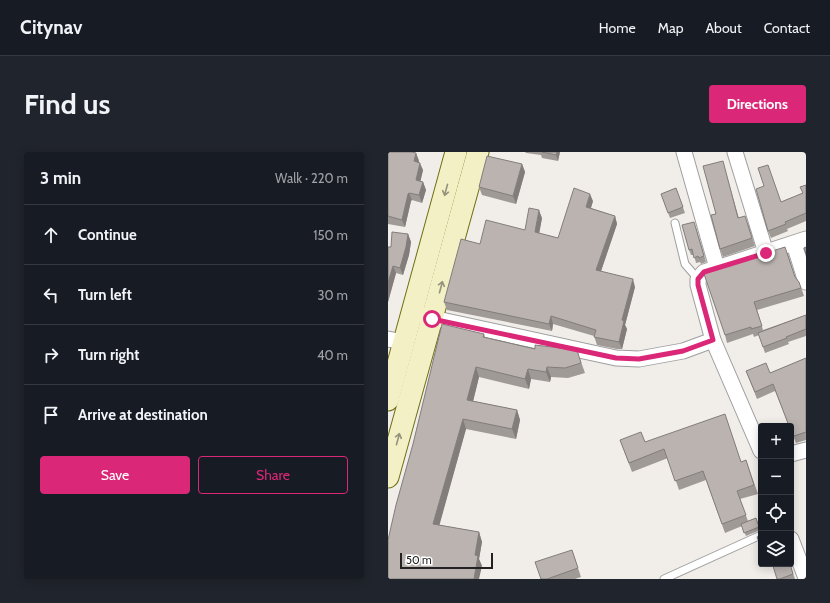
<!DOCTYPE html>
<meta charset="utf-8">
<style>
:root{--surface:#171b24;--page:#20242c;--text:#f1f3f6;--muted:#9ea1a6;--line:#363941;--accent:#db2777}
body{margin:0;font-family:Cabin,sans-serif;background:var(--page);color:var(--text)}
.controls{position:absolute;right:12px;bottom:12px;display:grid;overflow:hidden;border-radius:4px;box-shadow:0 2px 10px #0003}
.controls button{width:36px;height:36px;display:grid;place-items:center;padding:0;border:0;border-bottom:1px solid var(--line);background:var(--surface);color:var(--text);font:20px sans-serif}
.scale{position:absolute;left:12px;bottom:10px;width:93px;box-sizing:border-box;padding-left:4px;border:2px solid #222;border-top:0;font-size:11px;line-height:14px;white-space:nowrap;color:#222;-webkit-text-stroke:3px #fff;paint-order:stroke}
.stop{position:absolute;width:12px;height:12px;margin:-9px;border:3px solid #db2777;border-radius:50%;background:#fff}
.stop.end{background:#db2777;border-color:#fff;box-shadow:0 1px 4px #0008}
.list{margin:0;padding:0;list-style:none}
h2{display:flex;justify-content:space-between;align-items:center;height:52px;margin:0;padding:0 16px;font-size:17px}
h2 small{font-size:13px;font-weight:400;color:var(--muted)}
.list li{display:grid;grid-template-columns:26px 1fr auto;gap:12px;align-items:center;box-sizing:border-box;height:60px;padding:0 16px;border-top:1px solid var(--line)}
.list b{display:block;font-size:15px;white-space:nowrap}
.list em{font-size:13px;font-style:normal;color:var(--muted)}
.actions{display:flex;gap:8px;padding:12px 16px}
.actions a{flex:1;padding:9px 0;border:1px solid var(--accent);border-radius:4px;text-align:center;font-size:14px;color:var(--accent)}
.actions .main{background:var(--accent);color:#fff}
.icon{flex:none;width:22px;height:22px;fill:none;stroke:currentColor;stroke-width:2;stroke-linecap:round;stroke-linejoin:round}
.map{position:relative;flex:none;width:418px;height:427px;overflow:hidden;border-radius:4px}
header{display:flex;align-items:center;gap:24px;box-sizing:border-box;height:56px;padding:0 20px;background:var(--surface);border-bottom:1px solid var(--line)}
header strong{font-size:19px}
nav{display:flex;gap:22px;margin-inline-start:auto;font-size:14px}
.intro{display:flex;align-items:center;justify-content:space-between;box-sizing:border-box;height:96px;padding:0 24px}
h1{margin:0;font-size:28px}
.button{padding:10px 18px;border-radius:4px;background:var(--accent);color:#fff;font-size:14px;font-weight:700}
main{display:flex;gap:24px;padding:0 24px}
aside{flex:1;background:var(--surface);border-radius:4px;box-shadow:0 2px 10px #0003}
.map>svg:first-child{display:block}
</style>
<header>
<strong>Citynav</strong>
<nav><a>Home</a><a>Map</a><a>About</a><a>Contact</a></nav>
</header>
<div class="intro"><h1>Find us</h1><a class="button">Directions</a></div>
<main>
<aside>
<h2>3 min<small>Walk · 220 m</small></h2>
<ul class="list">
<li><svg class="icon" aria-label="ahead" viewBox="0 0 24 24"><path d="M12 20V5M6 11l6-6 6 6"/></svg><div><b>Continue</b></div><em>150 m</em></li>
<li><svg class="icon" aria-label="left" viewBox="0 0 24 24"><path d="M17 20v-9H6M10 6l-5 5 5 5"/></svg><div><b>Turn left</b></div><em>30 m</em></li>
<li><svg class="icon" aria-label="right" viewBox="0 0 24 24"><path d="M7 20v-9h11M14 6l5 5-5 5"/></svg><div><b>Turn right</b></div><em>40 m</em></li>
<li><svg class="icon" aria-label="arrive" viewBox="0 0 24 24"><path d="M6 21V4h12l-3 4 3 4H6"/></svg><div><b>Arrive at destination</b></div></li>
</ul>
<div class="actions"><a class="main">Save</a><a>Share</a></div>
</aside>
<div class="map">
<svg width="418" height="427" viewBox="0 0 418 427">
<rect width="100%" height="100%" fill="#f1eeea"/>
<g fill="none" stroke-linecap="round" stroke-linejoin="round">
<g stroke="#9f9f9f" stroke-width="9">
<g id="lane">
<path d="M287,71L297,112L310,127"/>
<path d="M276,427L373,383"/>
</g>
</g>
<g stroke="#9f9f9f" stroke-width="17">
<g id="street">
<path d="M296,0L329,116"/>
<path d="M347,0L378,101"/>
<path d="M406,92L418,130"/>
<path d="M35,164L228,206L251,207L295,199L325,188"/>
<path d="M0,187L16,190"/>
<path d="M373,299L325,188L310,133V127L316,120L329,116L418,87"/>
<path d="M403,302L418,298"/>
<path d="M403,387L418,426"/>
</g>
</g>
<g stroke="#6f6f12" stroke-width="23">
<g id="secondary">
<path d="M0,248L68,0"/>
<path d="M0,325L90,0"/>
</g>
</g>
<use href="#lane" stroke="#fff" stroke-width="7"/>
<use href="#street" stroke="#fff" stroke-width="15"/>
<use href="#secondary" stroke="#f3f0c5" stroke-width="21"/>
</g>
<g fill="#a09a97">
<path d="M0,0L28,1L31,9L30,10L35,18L32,29L35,30L38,38L34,51L24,48L23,49L17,75L0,72Z"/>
<path d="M137,0H172L170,9L154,6L153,3L138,1Z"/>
<path d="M134,12L137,20L128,52L94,43L91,35Z"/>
<path d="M337,17L350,66L360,72L367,94L335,105L332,97L328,62Z"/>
<path d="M418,33V69L399,77L400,79L383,86L380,79L393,50L415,41L412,35Z"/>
<path d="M288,36L297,61L282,66L273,42Z"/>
<path d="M205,49L203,56L227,64L229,72L213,119L247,135L237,173L239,177L234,197H229L209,193L206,184L165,172L164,179L59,158L56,150L92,92L137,78L154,66L151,81L170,86Z"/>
<path d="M308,76L318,110L313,112L312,110L308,111L306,103H303L301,98Z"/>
<path d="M20,82L23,90L21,103L15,123L8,121L0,150V95H3Z"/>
<path d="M400,102L407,126L414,138L416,144L369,158L375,178L418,163V184L400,190L401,192L377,201L371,183L366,185L365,182L339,191L337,183Z"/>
<path d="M96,182L97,185L147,197L192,207L197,221L180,226L163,225L162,230L143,227L141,237L91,225L85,249L129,258L132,268L128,287L78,277L51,373L91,380L94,390L91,407L94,414L0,427Z"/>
<path d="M418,206V288L408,291L387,239L369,247L358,219L382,221Z"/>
<path d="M232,288L257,290L354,310L358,308L370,342L352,347L360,369L368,366L372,378L358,384L354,374L337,381L318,328L291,338L280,306L244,320Z"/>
<path d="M184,398L193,425L187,427H153Z"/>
<path d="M402,412L407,427H389Z"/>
</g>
<g fill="#827d7b">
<path d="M169,0H172L170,9L168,3Z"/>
<path d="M28,1L31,9L29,17L26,9Z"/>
<path d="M335,9L337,17L353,74L350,66Z"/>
<path d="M32,11L35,18L31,36L28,28Z"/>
<path d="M134,12L137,20L128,52L125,44Z"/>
<path d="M35,30L38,38L34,51L31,43Z"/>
<path d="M21,41L24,48L23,49L17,75L14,68L20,42Z"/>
<path d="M202,42L205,49L201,62L198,55Z"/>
<path d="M151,58L154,66L150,88L147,80Z"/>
<path d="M227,64L229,72L211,125L208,118Z"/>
<path d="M306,70L308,76L318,110L316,104Z"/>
<path d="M20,82L23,90L21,103L15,123L12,116Z"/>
<path d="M5,114L8,121L0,150V131Z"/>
<path d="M245,127L247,135L237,173L239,177L234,197L231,190L234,168Z"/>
<path d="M163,164L165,172L164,179L161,172Z"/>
<path d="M88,215L91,225L83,258L79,248Z"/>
<path d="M159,215L163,225L162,230L158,220Z"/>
<path d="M140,217L143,227L141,237L137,227Z"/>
<path d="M129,258L132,268L128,287L124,277Z"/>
<path d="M75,267L78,277L49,382L45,372Z"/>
<path d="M91,380L94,390L91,407L94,414L91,427H86L87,403Z"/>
</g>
<g fill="#bab3b0" stroke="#827d7b">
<path d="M0,0H24L28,1L26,9L32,11L28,28L35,30L31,43L21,41L20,42L14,68L0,64Z"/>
<path d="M154,0H169L168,3Z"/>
<path d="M99,4L134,12L125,44L91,35Z"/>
<path d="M335,9L350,66L357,64L364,86L332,97L323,63L328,62L315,14Z"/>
<path d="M380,13L393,50L415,41L412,35L418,33V61L397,70L398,72L380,79L368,37L376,34L370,16Z"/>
<path d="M186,36L202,42L198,55L227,64L208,118L245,127L234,168L236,169L231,190L206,185L208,178L163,164L161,172L56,150L73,87L92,92L98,68L137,78L141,56L151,58L147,80L170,86Z"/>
<path d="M288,36L295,55L280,61L273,42Z"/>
<path d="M306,70L316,104L311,106L310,104L306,106L304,97L301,98L294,73Z"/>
<path d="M4,80L20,82L18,95L12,116L5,114L0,131V95H3Z"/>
<path d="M397,95L407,125L411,130L413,136L366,150L374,174L363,177V175L337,183L316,122L318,120Z"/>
<path d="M418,95V102L416,96Z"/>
<path d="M418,163V177L398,185L399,186L375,195L370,181Z"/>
<path d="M54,172L96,182L95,185L147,197V193L189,198L193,211L177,216L159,215L158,220L140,217L137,227L88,215L79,248L129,258L124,277L75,267L45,372L91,380L87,403L90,404L86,427H0V388L8,353L25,292Z"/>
<path d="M418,206V280L406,284L403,278V274H401L385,232L367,240L358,219L378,211L382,221Z"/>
<path d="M337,262L353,310L358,308L366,333L349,339L358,363L334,372L315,319L287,329L276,297L241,311L232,288L253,280L257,290Z"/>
<path d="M368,366L371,375L356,381L353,372Z"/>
<path d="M373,383V395L369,385Z"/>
<path d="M184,398L190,416L159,427H153L147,410Z"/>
<path d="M389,412H402L405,422L392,427H389L385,414Z"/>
</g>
<defs><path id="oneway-shaft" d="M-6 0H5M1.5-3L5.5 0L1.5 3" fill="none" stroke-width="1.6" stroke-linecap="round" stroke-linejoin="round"/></defs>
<g stroke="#95937c">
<use href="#oneway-shaft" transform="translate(58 38) rotate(105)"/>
<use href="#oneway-shaft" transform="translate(53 135) rotate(-75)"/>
<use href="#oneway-shaft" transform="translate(10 287) rotate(-75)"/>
</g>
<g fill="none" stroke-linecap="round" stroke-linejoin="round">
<path stroke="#db2777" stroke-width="5" d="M44,167L228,206L251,207L295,199L325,188L310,133V127L316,120L378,101"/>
</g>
</svg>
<div class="controls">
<button>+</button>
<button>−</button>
<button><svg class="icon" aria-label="locate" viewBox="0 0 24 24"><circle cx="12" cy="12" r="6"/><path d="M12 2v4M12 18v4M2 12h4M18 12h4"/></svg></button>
<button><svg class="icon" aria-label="layers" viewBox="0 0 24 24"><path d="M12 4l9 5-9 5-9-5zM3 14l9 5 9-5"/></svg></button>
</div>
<div class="scale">50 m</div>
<div class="stop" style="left:44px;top:167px"></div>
<div class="stop end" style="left:378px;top:101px"></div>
</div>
</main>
